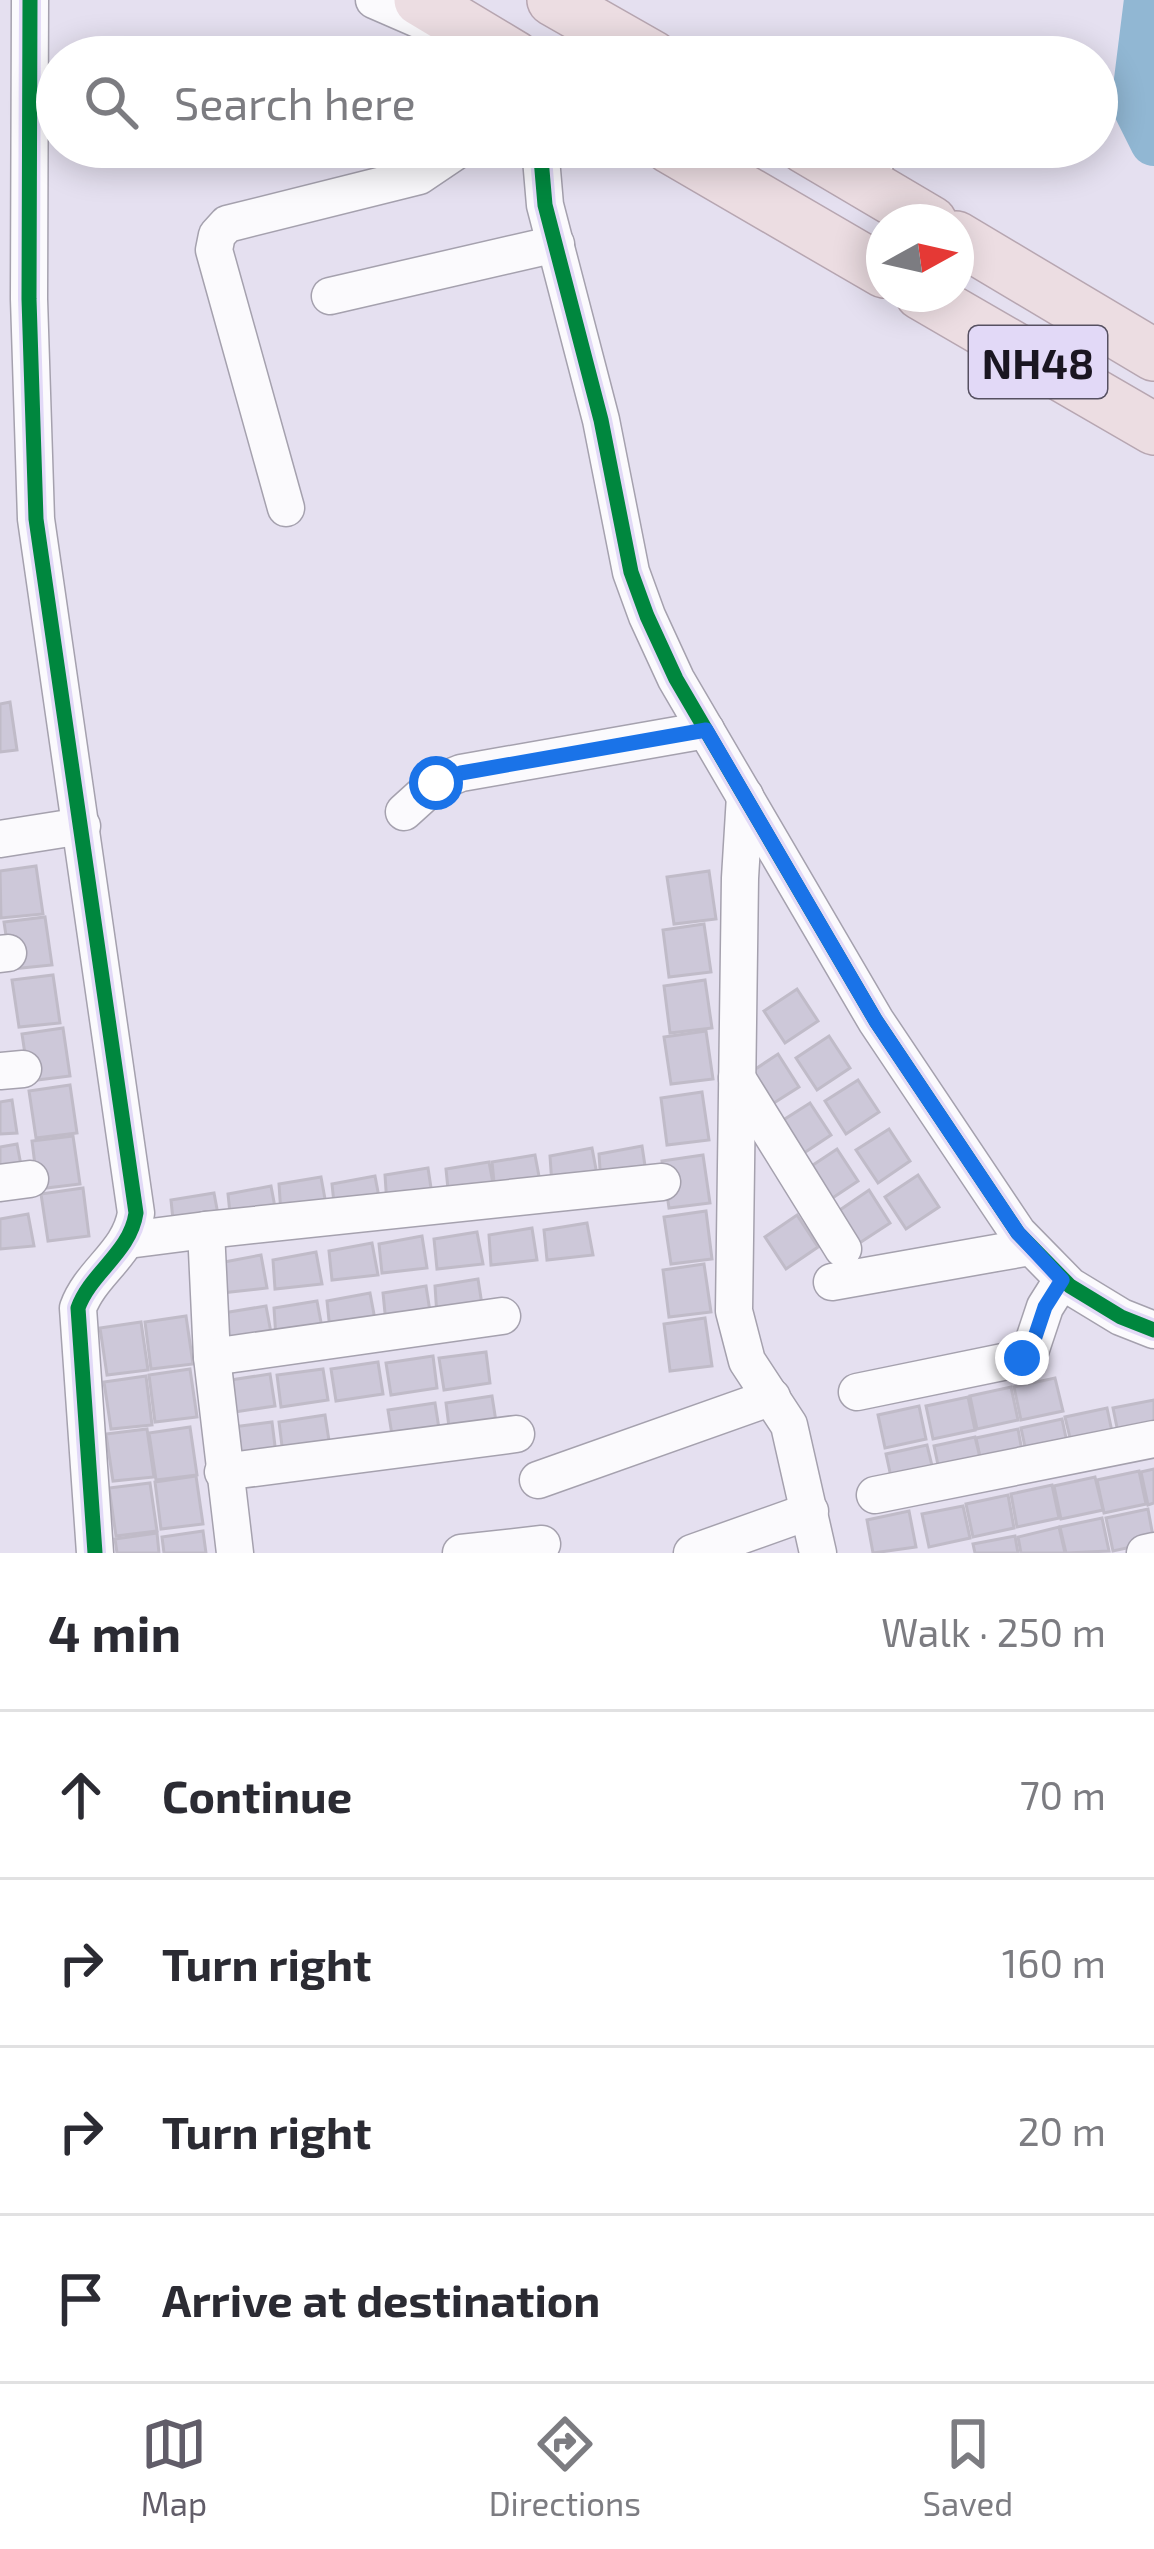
<!DOCTYPE html>
<meta charset="utf-8">
<style>
:root{--surface:#fff;--page:#f7f7f7;--text:#2b2b33;--muted:#7c7c81;--line:#e1e1e2;--accent:#615d69}
body{margin:0;font-family:"Exo 2",sans-serif;background:var(--page);color:var(--text)}
.compass{position:absolute;left:866px;top:204px;width:108px;height:108px;border-radius:50%;background:var(--surface);box-shadow:0 6px 30px #0003;rotate:82deg}
.stop{position:absolute;width:36px;height:36px;margin:-27px;border:9px solid #1a73e8;border-radius:50%;background:#fff}
.stop.end{background:#1a73e8;border-color:#fff;box-shadow:0 3px 12px #0008}
.list{margin:0;padding:0;list-style:none}
h2{display:flex;justify-content:space-between;align-items:center;height:156px;margin:0;padding:0 48px;font-size:51px}
h2 small{font-size:39px;font-weight:400;color:var(--muted)}
.list li{display:grid;grid-template-columns:78px 1fr auto;gap:36px;align-items:center;box-sizing:border-box;height:168px;padding:0 48px;border-top:3px solid var(--line)}
.list b{display:block;font-size:45px;white-space:nowrap}
.list em{font-size:39px;font-style:normal;color:var(--muted)}
.icon{flex:none;width:66px;height:66px;fill:none;stroke:currentColor;stroke-width:2;stroke-linecap:round;stroke-linejoin:round}
.map{position:relative;flex:none;width:1154px;height:1553px;overflow:hidden}
.search{position:absolute;background:var(--surface);box-shadow:0 6px 30px #0003;left:36px;right:36px;top:36px;height:132px;display:flex;align-items:center;gap:30px;box-sizing:border-box;padding:0 42px;border-radius:66px;color:var(--muted);font-size:45px}
.sheet{height:828px;background:var(--surface)}
nav{display:flex;justify-content:space-around;align-items:center;box-sizing:border-box;height:168px;border-top:3px solid var(--line);background:var(--surface);font-size:33px;color:var(--muted)}
nav a{display:grid;justify-items:center;gap:6px}
nav .on{color:var(--accent)}
.map>svg:first-child{display:block}
</style>
<div class="map">
<svg width="1154" height="1553" viewBox="0 0 1154 1553">
<rect width="100%" height="100%" fill="#e5e0f0"/>
<g fill="none" stroke-linecap="round" stroke-linejoin="round">
<path stroke="#91b7d3" stroke-width="48" d="M1148,0L1135,104L1154,142"/>
</g>
<g fill="#cdc8d9" stroke="#c0bbc8" stroke-width="3">
<path d="M10,702L17,750L0,752V704Z"/>
<path d="M36,866L43,914L1,918L0,871Z"/>
<path d="M709,871L716,919L674,924L667,877Z"/>
<path d="M45,917L52,965L11,969L4,922Z"/>
<path d="M704,924L711,972L669,977L663,930Z"/>
<path d="M53,975L60,1023L19,1027L12,980Z"/>
<path d="M705,980L712,1028L670,1033L664,986Z"/>
<path d="M797,989L818,1021L785,1043L764,1011Z"/>
<path d="M63,1028L70,1076L29,1081L22,1034Z"/>
<path d="M706,1031L713,1079L671,1084L664,1037Z"/>
<path d="M829,1036L850,1068L817,1090L796,1058Z"/>
<path d="M778,1054L799,1087L766,1108L745,1076Z"/>
<path d="M858,1080L879,1112L846,1134L825,1101Z"/>
<path d="M70,1085L77,1133L36,1138L29,1091Z"/>
<path d="M702,1092L709,1140L667,1145L661,1098Z"/>
<path d="M12,1100L17,1133L0,1134V1102Z"/>
<path d="M810,1103L831,1135L798,1157L777,1124Z"/>
<path d="M889,1129L910,1161L878,1183L856,1150Z"/>
<path d="M73,1136L80,1184L38,1189L32,1141Z"/>
<path d="M17,1144L23,1176L0,1179V1147Z"/>
<path d="M642,1146L647,1179L601,1184L599,1154Z"/>
<path d="M592,1148L598,1180L552,1185L550,1156Z"/>
<path d="M837,1149L858,1181L825,1203L804,1171Z"/>
<path d="M535,1155L541,1187L495,1192L492,1162Z"/>
<path d="M703,1155L710,1203L669,1208L662,1161Z"/>
<path d="M489,1162L495,1194L449,1199L446,1169Z"/>
<path d="M428,1168L433,1201L387,1205L385,1175Z"/>
<path d="M918,1175L939,1207L906,1229L885,1197Z"/>
<path d="M375,1176L381,1208L335,1213L332,1184Z"/>
<path d="M321,1177L327,1210L281,1214L279,1184Z"/>
<path d="M271,1186L277,1218L231,1223L228,1194Z"/>
<path d="M83,1188L89,1236L48,1241L41,1194Z"/>
<path d="M869,1190L890,1223L858,1244L837,1212Z"/>
<path d="M214,1193L220,1225L174,1230L171,1200Z"/>
<path d="M706,1211L712,1259L671,1264L664,1217Z"/>
<path d="M28,1214L34,1246L0,1249V1219Z"/>
<path d="M797,1215L818,1247L786,1269L765,1237Z"/>
<path d="M587,1223L593,1255L547,1260L544,1230Z"/>
<path d="M532,1228L537,1260L491,1265L489,1235Z"/>
<path d="M477,1232L483,1264L437,1269L434,1239Z"/>
<path d="M422,1236L427,1268L382,1273L379,1244Z"/>
<path d="M372,1243L378,1275L332,1280L329,1251Z"/>
<path d="M316,1252L322,1284L275,1289L273,1260Z"/>
<path d="M261,1255L267,1288L221,1293L219,1263Z"/>
<path d="M704,1264L711,1312L669,1317L663,1270Z"/>
<path d="M478,1279L483,1311L437,1316L435,1286Z"/>
<path d="M426,1286L431,1318L386,1323L383,1293Z"/>
<path d="M370,1293L376,1325L330,1330L327,1301Z"/>
<path d="M317,1301L323,1333L276,1338L274,1308Z"/>
<path d="M266,1306L272,1338L226,1343L223,1313Z"/>
<path d="M186,1316L193,1364L151,1369L145,1322Z"/>
<path d="M705,1318L712,1366L670,1371L664,1324Z"/>
<path d="M141,1322L148,1370L107,1375L100,1328Z"/>
<path d="M486,1352L490,1383L444,1390L439,1358Z"/>
<path d="M433,1356L437,1388L391,1395L386,1363Z"/>
<path d="M378,1362L383,1394L336,1401L331,1369Z"/>
<path d="M190,1369L197,1417L155,1422L149,1375Z"/>
<path d="M323,1369L328,1400L281,1407L277,1375Z"/>
<path d="M270,1374L275,1406L228,1413L224,1381Z"/>
<path d="M146,1376L152,1425L111,1429L104,1382Z"/>
<path d="M1055,1378L1063,1411L1021,1420L1014,1387Z"/>
<path d="M1011,1387L1018,1420L977,1429L970,1396Z"/>
<path d="M492,1396L497,1428L450,1435L446,1403Z"/>
<path d="M968,1397L975,1430L933,1439L926,1406Z"/>
<path d="M1154,1400V1434L1120,1442L1113,1408Z"/>
<path d="M435,1403L440,1435L393,1441L388,1410Z"/>
<path d="M919,1406L926,1439L885,1448L878,1415Z"/>
<path d="M1107,1408L1114,1441L1073,1450L1065,1417Z"/>
<path d="M325,1415L330,1447L283,1454L279,1422Z"/>
<path d="M1062,1419L1069,1452L1028,1461L1021,1428Z"/>
<path d="M272,1422L276,1454L230,1461L225,1428Z"/>
<path d="M190,1427L197,1475L156,1480L149,1433Z"/>
<path d="M147,1429L154,1477L113,1481L106,1434Z"/>
<path d="M1018,1429L1024,1462L983,1471L976,1438Z"/>
<path d="M975,1437L983,1470L941,1479L934,1446Z"/>
<path d="M927,1445L935,1478L893,1486L886,1454Z"/>
<path d="M1154,1469V1503L1148,1505L1141,1472Z"/>
<path d="M1139,1471L1146,1504L1104,1513L1097,1480Z"/>
<path d="M196,1476L203,1524L161,1529L155,1482Z"/>
<path d="M1095,1477L1103,1510L1061,1519L1054,1486Z"/>
<path d="M150,1483L157,1531L116,1536L109,1488Z"/>
<path d="M1052,1485L1059,1518L1017,1527L1011,1494Z"/>
<path d="M1008,1495L1014,1528L973,1537L966,1504Z"/>
<path d="M963,1506L970,1538L929,1547L922,1514Z"/>
<path d="M1148,1509L1154,1542L1113,1551L1106,1518Z"/>
<path d="M909,1511L916,1547L873,1553L867,1520Z"/>
<path d="M1102,1518L1109,1551L1066,1553L1060,1527Z"/>
<path d="M1059,1527L1065,1553H1021L1018,1537Z"/>
<path d="M203,1531L206,1553H164L162,1537Z"/>
<path d="M157,1533L159,1553H117L115,1539Z"/>
<path d="M1015,1536L1018,1553H975L973,1544Z"/>
</g>
<g fill="none" stroke-linecap="round" stroke-linejoin="round">
<g stroke="#a5a1ae" stroke-width="39">
<g id="minor">
<path d="M30,0L29,299L36,519L136,1213C130,1253 91,1272 78,1308L95,1553"/>
<path d="M374,0L443,30"/>
<path d="M540,147L545,205L601,420L631,572L647,616L676,679L876,1021L1018,1233L1070,1286L1121,1317L1154,1330"/>
<path d="M863,182L884,147"/>
<path d="M330,296L556,244"/>
<path d="M286,508L214,250L217,235L227,224L419,176L462,147"/>
<path d="M745,796L740,878L734,1311L747,1361L789,1425L818,1553"/>
<path d="M404,812L436,783L461,773L706,730"/>
<path d="M0,839L82,826"/>
<path d="M0,954L8,953"/>
<path d="M0,1071L23,1069"/>
<path d="M737,1078L843,1249"/>
<path d="M0,1183L30,1179"/>
<path d="M206,1230L662,1182"/>
<path d="M128,1240L206,1230L212,1357L235,1553"/>
<path d="M832,1282L1030,1247"/>
<path d="M212,1357L502,1316"/>
<path d="M857,1392L1022,1358L1030,1352L1045,1307L1062,1280"/>
<path d="M223,1472L516,1434"/>
<path d="M538,1480L772,1397"/>
<path d="M875,1495L1154,1439"/>
<path d="M461,1553L542,1544"/>
<path d="M692,1553L810,1511"/>
<path d="M1145,1553L1154,1551"/>
</g>
</g>
<g stroke="#b7a6b1" stroke-width="54">
<g id="highway">
<path d="M420,0L515,57"/>
<path d="M553,0L653,57"/>
<path d="M669,147L884,272"/>
<path d="M804,147L931,222"/>
<path d="M956,237L1154,355"/>
<path d="M921,294L1154,429"/>
</g>
</g>
<use href="#minor" stroke="#fbfafd" stroke-width="36"/>
<use href="#highway" stroke="#ecdde2" stroke-width="51"/>
<g stroke="#e2d9f7" stroke-width="22">
<g id="cycleway">
<path d="M30,0L29,299L36,519L136,1213C130,1253 91,1272 78,1308L95,1553"/>
<path d="M540,147L545,205L601,420L631,572L647,616L676,679L876,1021L1018,1233L1070,1286L1121,1317L1154,1330"/>
</g>
</g>
<use href="#cycleway" stroke="#00873e" stroke-width="15"/>
</g>
<g fill="none" stroke-linecap="round" stroke-linejoin="round">
<path stroke="#1a73e8" stroke-width="15" d="M436,783L461,773L706,730L876,1021L1018,1233L1062,1280L1045,1307L1030,1352L1022,1358"/>
</g>
<g text-anchor="middle" dominant-baseline="central" stroke-width="12" stroke-linejoin="round" paint-order="stroke">
<rect fill="#e2d9f7" stroke="#565061" stroke-width="3" x="969" y="326" width="138" height="72" rx="9"/>
<g font-size="42" font-weight="bold" fill="#1a1621">
<text x="1038" y="362">NH48</text>
</g>
</g>
</svg>
<svg class="compass" viewBox="-18 -18 36 36"><path d="M0-13l5 13h-10z" fill="#e53935"/><path d="M0 13l5-13h-10z" fill="#7c7c81"/></svg>
<div class="stop" style="left:436px;top:783px"></div>
<div class="stop end" style="left:1022px;top:1358px"></div>
<div class="search"><svg class="icon" aria-label="search" viewBox="0 0 24 24"><circle cx="10" cy="10" r="6"/><path d="M15 15l6 6"/></svg>Search here</div>
</div>
<section class="sheet">
<h2>4 min<small>Walk · 250 m</small></h2>
<ul class="list">
<li><svg class="icon" aria-label="ahead" viewBox="0 0 24 24"><path d="M12 20V5M6 11l6-6 6 6"/></svg><div><b>Continue</b></div><em>70 m</em></li>
<li><svg class="icon" aria-label="right" viewBox="0 0 24 24"><path d="M7 20v-9h11M14 6l5 5-5 5"/></svg><div><b>Turn right</b></div><em>160 m</em></li>
<li><svg class="icon" aria-label="right" viewBox="0 0 24 24"><path d="M7 20v-9h11M14 6l5 5-5 5"/></svg><div><b>Turn right</b></div><em>20 m</em></li>
<li><svg class="icon" aria-label="arrive" viewBox="0 0 24 24"><path d="M6 21V4h12l-3 4 3 4H6"/></svg><div><b>Arrive at destination</b></div></li>
</ul>
</section>
<nav>
<a class="on"><svg class="icon" aria-label="map" viewBox="0 0 24 24"><path d="M3 6l6-2 6 2 6-2v14l-6 2-6-2-6 2zM9 4v14M15 6v14"/></svg>Map</a>
<a><svg class="icon" aria-label="directions" viewBox="0 0 24 24"><path d="M12 3l9 9-9 9-9-9zM9 14v-3h6M13 9l2 2-2 2"/></svg>Directions</a>
<a><svg class="icon" aria-label="saved" viewBox="0 0 24 24"><path d="M7 4h10v16l-5-4-5 4z"/></svg>Saved</a>
</nav>
